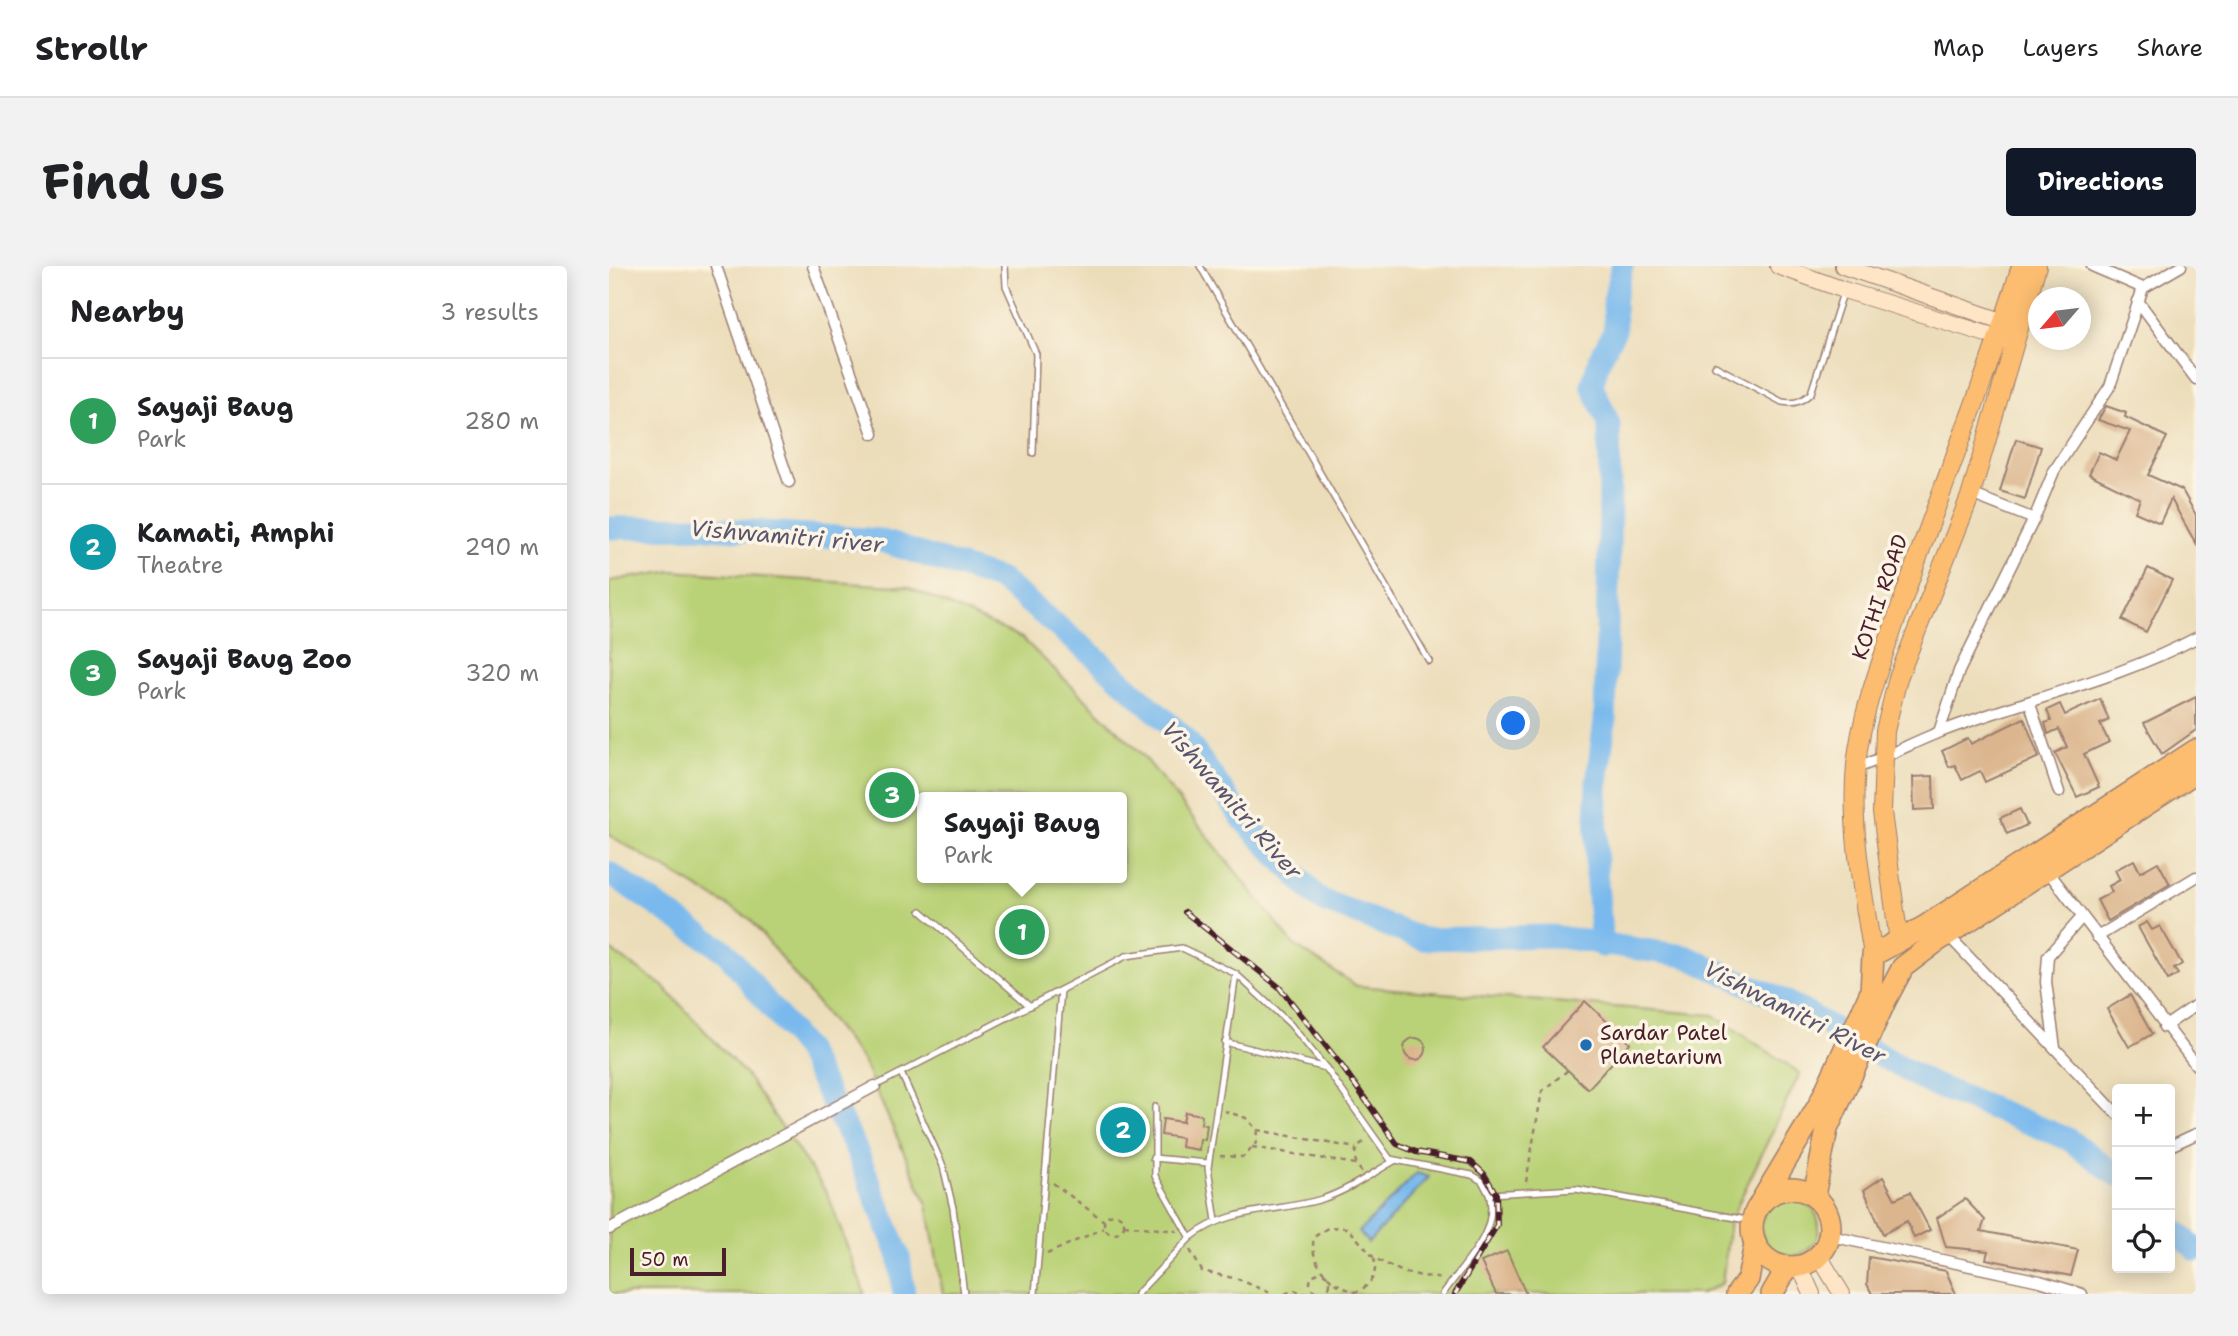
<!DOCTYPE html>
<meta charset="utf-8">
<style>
:root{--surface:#fff;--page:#f2f2f2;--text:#202124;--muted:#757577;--line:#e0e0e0;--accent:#111827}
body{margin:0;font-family:"Shantell Sans",sans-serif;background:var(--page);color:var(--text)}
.controls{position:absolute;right:21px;bottom:21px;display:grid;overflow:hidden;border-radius:7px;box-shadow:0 4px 18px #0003}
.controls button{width:63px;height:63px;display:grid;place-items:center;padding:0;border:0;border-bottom:2px solid var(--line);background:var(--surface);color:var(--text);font:35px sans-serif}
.compass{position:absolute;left:1419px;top:21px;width:63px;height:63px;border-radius:50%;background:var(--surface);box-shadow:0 4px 18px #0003;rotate:242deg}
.scale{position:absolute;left:21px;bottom:18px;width:96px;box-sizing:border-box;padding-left:7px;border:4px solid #4a1f2b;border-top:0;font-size:19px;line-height:24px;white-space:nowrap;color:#4a1f2b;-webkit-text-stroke:5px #fcf5e5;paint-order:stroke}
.you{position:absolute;left:905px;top:458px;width:24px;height:24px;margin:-18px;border:5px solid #fff;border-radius:50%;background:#1a73e8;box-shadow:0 0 0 10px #1a73e833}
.badge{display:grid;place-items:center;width:46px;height:46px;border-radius:50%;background:var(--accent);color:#fff;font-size:23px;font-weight:700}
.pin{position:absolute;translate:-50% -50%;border:4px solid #fff;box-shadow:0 2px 7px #0006}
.popup{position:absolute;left:308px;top:526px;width:210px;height:91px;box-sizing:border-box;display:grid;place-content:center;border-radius:7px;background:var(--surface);filter:drop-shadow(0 2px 5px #0005);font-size:23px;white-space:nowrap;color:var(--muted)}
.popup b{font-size:26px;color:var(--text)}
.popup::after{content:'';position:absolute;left:50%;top:100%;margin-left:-14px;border:14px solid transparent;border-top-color:var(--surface)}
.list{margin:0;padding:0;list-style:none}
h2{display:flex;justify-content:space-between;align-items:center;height:91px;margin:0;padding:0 28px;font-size:30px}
h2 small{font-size:23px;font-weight:400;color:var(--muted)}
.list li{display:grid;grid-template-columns:46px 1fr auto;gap:21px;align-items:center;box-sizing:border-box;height:126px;padding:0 28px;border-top:2px solid var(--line)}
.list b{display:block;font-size:26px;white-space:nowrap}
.list p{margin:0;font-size:23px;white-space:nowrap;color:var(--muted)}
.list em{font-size:23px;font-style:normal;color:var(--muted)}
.icon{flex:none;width:38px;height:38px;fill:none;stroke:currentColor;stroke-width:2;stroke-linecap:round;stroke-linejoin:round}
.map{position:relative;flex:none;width:1587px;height:1028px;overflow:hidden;border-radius:7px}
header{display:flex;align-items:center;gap:42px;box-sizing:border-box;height:98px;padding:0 35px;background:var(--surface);border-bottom:2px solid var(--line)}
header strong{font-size:33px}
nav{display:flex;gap:38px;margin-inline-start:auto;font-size:24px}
.intro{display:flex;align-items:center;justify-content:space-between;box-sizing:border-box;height:168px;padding:0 42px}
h1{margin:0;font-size:49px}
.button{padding:18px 32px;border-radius:7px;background:var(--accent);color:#fff;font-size:24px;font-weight:700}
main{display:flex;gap:42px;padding:0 42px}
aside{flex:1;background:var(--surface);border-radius:7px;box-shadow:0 4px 18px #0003}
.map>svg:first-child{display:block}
</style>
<header>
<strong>Strollr</strong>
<nav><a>Map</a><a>Layers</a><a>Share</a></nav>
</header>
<div class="intro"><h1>Find us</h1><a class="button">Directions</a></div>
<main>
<aside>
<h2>Nearby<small>3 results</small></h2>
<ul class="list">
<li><span class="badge" style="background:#2e9e5b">1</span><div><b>Sayaji Baug</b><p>Park</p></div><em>280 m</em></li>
<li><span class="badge" style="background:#0f9aa8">2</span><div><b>Kamati, Amphi</b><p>Theatre</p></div><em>290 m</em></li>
<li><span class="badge" style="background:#2e9e5b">3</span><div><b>Sayaji Baug Zoo</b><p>Park</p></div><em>320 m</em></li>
</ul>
</aside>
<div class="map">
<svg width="1587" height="1028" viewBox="0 0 1587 1028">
<rect width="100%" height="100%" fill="#fcf5e5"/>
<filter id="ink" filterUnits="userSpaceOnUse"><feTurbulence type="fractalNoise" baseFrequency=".0143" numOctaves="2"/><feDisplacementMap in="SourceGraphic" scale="14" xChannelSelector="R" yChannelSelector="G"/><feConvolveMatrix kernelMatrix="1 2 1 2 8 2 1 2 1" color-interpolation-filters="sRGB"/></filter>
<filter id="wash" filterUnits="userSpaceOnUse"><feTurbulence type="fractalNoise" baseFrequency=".00686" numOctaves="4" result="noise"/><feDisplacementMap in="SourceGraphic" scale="28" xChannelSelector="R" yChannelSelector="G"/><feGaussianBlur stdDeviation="1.57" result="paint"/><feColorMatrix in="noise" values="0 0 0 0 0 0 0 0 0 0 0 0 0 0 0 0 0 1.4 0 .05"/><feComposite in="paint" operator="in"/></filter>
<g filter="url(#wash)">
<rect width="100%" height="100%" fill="#ecddba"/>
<g fill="#bad277" stroke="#827851" stroke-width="2" fill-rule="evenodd">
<path d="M63,305L299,321L413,372L533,488L685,679L748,720L1104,749L1191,807L1121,955L1113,1017L1092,1028H334L318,938L254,795L141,653L0,569V315ZM313,531H513V612H313Z"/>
<path d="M0,683L54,720L137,809L218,927L256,1028H0Z"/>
<circle cx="1181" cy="961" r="29"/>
</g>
<path fill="#79b9ed" stroke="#626c8c" stroke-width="2" d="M808,907L820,911L759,977L750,966Z"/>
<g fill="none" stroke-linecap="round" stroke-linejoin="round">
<g stroke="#79b9ed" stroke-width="23">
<path d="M0,262L87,261L270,274L392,314L487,392L576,472L636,556L710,633L813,673L943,670L1076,690L1178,736L1320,817L1459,873L1508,909"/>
<path d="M0,607L117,686L196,783L247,883L290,990L295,1028"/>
<path d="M993,680L987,604L988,516L996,454L1001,237L1000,158L983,119L991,92L1006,64L1005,35L1013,0"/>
<path d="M1561,959L1587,984"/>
</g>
</g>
<g id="blocks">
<g fill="#dbb58d">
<path d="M1497,140L1517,147L1516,151L1558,171L1539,209L1573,224L1587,249V278L1562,233L1551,257L1526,246L1531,233L1480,208L1490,186L1507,194L1521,165L1489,154Z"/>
<path d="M1407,173L1432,181L1416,233L1391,225Z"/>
<path d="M1539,302L1563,314L1537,366L1513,354Z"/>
<path d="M1587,431V464L1553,488L1535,457Z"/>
<path d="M1491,433L1500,454L1491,458L1500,476L1475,488L1490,521L1468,531L1446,487L1458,481L1450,463L1439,468L1436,457L1442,455L1438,444L1451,438L1456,449Z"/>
<path d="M1415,452L1430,491L1376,516L1371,505L1353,514L1346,499L1340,501L1333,485L1359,472L1362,478Z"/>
<path d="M1324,510L1325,543L1305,544L1304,511Z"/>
<path d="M1411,543L1418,559L1398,568L1391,552Z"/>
<path d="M1525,594L1531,606L1549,596L1561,618L1499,655L1488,634L1503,626L1500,620L1511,614L1506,604Z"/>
<path d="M1538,656L1543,664L1551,660L1573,698L1565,703L1569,708L1559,714L1529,661Z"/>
<path d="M1521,729L1543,768L1520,781L1498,743Z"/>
<path d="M976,735L1021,777L979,823L934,781Z"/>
<circle cx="806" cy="783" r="11"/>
<path d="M576,846L593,849L592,858L598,859L596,874L591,873L590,884L572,881L573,872L552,869L554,853L574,856Z"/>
<path d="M1274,911L1286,933L1301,926L1321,964L1305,972L1298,955L1274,968L1255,924Z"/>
<path d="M1356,933L1376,954L1372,965L1469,984L1462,1010L1377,993L1379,985L1337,981L1328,952Z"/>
<path d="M898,985L917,1028H887L872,996Z"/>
<path d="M1260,991L1337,1005L1347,1028H1263L1258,1018Z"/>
</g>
</g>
</g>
<g filter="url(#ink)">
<use href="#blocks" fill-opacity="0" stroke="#9b7e72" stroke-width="2"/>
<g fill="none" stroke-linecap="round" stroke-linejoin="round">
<g stroke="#9b7e72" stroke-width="8">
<g id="lane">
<path d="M396,0L397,20L427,88L424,187"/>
<path d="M591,0L820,395"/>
<path d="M1106,100L1173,136C1186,138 1192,136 1202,127L1234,27"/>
<path d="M312,645L421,740"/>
<path d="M616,776L717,802"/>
<path d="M292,807L334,900L344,942L355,1028"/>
<path d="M266,820L517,690L573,682L627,708L681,758L717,802L781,893L863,909L873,915L880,928L967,923L1143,955"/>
<path d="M544,892L599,897"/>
<path d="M607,955L599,902L627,708"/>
<path d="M581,972C621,940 667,947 713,933C738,925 762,908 785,895"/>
<path d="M426,1028L452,724"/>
<path d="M528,1028L581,972L546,910V841"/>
<path d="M834,1028C854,998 891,966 880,928"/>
</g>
</g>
<g stroke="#9b7e72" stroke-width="13">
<g id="street">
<path d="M107,0L180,216"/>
<path d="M204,0L264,168"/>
<path d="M1483,0L1534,22"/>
<path d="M1529,35L1587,113"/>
<path d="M1362,228L1425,253L1445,205L1501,120L1534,22L1572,0"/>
<path d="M1421,438L1450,526"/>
<path d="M1330,466L1350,405L1425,253"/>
<path d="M1247,502C1276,492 1302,477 1331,466C1416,433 1506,415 1587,372"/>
<path d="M1438,604L1587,799"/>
<path d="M1338,668L1508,848"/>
<path d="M1488,671L1587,611"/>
<path d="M1555,761L1587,739"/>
<path d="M1446,782L1437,716L1439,690L1473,651"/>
<path d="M1561,880L1587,868"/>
<path d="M0,963L266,820"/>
<path d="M1221,970L1431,1015L1473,1028"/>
</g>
</g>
<g stroke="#9b7e72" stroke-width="18">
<g id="secondary">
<path d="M1169,0L1235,24L1400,75"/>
<path d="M1234,0L1404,59"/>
<path d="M1210,990L1233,1028"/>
<path d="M1191,1001L1203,1028"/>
</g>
</g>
<g stroke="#9b7e72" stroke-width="20">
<g id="primary">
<path d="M1290,676L1273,546L1276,465L1289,412L1362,228L1428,0"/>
<path d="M1264,689C1254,627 1241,563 1247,499C1253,441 1276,386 1295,331C1333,220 1378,112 1412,0"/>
</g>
</g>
<g stroke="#9b7e72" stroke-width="24">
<g id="highway">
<circle cx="1182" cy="962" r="39"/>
<path d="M1205,930L1218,863L1277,733L1294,701L1327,676L1587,506"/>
<path d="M1152,936L1210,839L1262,726L1264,689L1315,661L1587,484"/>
<path d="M1128,1028L1139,1013L1146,979"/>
<path d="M1163,1028L1178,1002"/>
</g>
</g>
<g stroke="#9b7e72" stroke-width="2.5" stroke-dasharray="5 5" stroke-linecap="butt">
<path d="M648,864L747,882"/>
<path d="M643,881L747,898"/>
<path d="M611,890L634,891L647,877L648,864L637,852L616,845"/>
<path d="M753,906C743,895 743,881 757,875"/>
<path d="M917,916L933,825L959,804"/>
<path d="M444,917L495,955"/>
<circle cx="505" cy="958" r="10"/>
<path d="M515,959L568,965"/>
<path d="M581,984L593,1005L629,1013L663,1028"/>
<path d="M438,988L495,962"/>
<path d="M765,992C769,1008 762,1019 748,1026C723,1021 699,997 705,971L720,961L739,962L765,992L796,1007L833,1013"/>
<circle cx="711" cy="1017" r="10"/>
<path d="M676,1028L685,1024L697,1028"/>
</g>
<use href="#lane" stroke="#fff" stroke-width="5"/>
<use href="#street" stroke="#fff" stroke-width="10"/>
<use href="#secondary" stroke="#fee5c5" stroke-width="16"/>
<use href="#primary" stroke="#fcbd6f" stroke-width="18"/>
<use href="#highway" stroke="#fcbd6f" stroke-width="21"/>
<g stroke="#4a1f2b" stroke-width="6">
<path id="rail" d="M576,646L670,721L732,799L788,878L807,886L862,896L875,908L887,928L888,959L846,1028"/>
</g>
<use href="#rail" stroke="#fcf5e5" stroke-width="3.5" stroke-dasharray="10" stroke-linecap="butt"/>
</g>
</g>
<circle fill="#1f6fb2" stroke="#fcf5e5" stroke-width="2.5" cx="977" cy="779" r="7"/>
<g text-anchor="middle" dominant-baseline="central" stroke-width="7" stroke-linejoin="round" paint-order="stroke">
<g font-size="21" fill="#4a1f2b" stroke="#fcf5e5">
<text transform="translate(1271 331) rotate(-71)">KOTHI ROAD</text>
</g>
<g font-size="21" fill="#4a1f2b" stroke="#fcf5e5" text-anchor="start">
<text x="991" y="767">Sardar Patel<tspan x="991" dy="24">Planetarium</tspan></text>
</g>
<g font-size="23" font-style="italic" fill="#5a556f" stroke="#fcf5e5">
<text transform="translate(178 270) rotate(5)">Vishwamitri river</text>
<text transform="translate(623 534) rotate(49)">Vishwamitri River</text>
<text transform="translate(1186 746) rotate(27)">Vishwamitri River</text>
</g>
</g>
</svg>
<div class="controls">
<button>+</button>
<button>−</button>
<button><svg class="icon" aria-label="locate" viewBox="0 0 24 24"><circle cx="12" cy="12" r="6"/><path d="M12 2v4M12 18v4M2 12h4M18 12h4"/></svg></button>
</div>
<svg class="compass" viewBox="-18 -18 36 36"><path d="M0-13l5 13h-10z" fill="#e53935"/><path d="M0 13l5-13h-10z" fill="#757577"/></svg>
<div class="scale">50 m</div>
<div class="you"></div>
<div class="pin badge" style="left:413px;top:666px;background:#2e9e5b">1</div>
<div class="popup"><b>Sayaji Baug</b>Park</div>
<div class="pin badge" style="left:514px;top:864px;background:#0f9aa8">2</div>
<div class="pin badge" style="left:283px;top:529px;background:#2e9e5b">3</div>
</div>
</main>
